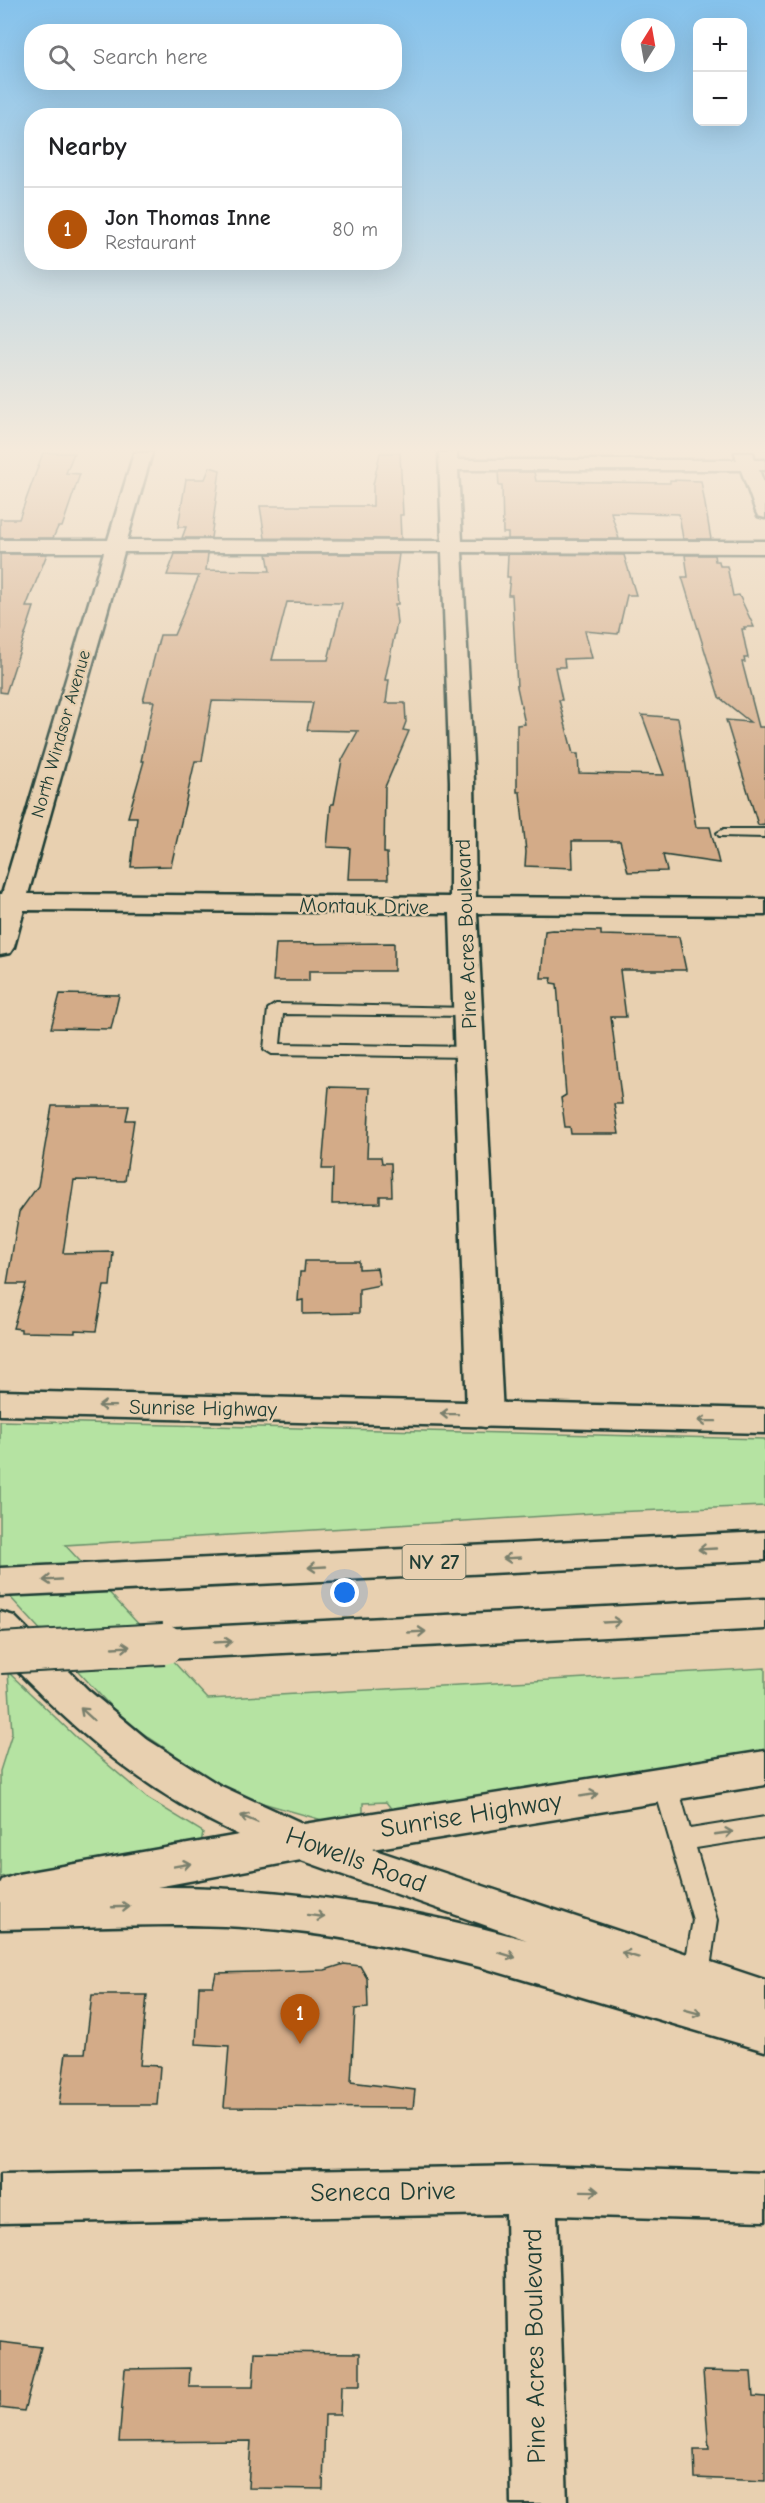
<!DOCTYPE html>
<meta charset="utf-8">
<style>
:root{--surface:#fff;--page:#f6f6f6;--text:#202124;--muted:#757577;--line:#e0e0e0;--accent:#b45309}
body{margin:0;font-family:"Comic Neue",sans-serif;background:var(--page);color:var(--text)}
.controls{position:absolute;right:18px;top:18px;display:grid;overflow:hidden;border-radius:12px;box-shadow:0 6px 24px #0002}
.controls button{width:54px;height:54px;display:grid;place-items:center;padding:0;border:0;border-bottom:2px solid var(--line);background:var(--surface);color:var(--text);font:30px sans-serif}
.compass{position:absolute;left:621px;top:18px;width:54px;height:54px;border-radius:50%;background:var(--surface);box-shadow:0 6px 24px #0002;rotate:11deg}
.you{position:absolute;left:345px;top:1593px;width:21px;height:21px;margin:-15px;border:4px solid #fff;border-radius:50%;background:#1a73e8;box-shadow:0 0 0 9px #1a73e833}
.badge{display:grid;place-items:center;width:39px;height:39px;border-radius:50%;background:var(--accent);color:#fff;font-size:20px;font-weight:700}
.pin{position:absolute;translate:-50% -50px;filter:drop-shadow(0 2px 3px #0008)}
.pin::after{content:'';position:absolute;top:32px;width:21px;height:18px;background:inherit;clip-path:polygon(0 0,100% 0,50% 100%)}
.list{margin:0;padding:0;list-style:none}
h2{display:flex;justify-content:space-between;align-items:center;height:78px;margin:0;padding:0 24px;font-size:26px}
h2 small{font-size:20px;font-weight:400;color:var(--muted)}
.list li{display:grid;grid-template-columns:39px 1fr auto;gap:18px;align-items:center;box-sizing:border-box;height:84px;padding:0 24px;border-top:2px solid var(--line)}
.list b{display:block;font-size:22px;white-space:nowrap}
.list p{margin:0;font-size:20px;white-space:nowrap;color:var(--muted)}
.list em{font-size:20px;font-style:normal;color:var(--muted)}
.icon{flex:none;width:33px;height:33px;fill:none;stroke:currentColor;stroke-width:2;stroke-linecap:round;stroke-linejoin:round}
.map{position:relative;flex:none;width:765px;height:2503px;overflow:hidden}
.search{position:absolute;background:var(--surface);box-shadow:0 6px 24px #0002;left:24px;top:24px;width:378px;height:66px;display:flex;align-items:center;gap:15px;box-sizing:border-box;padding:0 21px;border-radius:24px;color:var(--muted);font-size:22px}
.panel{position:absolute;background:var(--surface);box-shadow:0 6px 24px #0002;left:24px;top:108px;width:378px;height:162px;border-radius:24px}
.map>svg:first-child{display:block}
</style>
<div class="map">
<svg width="765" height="2503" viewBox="0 0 765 2503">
<rect width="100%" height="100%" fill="#e8d0b0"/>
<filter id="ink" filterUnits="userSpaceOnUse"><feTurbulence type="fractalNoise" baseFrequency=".0167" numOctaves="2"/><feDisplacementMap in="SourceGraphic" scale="12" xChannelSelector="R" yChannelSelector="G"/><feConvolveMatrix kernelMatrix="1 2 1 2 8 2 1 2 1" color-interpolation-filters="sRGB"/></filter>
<g filter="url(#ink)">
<g fill="#b5e3a2" stroke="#6a906b" stroke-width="1.5">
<path d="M0,1421L765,1439V1506L611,1512L65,1545L208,1699L765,1668V1754L393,1811L386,1802L363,1803V1818L322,1820L235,1795L123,1720L0,1586Z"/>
<path d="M8,1672L78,1739L147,1798L203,1832L201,1843L0,1877V1771L12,1733Z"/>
</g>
<g fill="#d3ab88" stroke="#1f3d34" stroke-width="1.5" fill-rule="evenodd">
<path d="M43,453H74L66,473L80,474L62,527H58L53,538H0V519H19Z"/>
<path d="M380,453H400L403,515H400L401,539L265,538L260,506H373V485Z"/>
<path d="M210,467L220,470L211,538H182L186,527H178L186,479H205Z"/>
<path d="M498,472H534L536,481L670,483V480L701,481L711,539H683L679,514L611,512L619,539H508V533H503L502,486H499Z"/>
<path d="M0,554H47L26,607H34L6,693L0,692Z"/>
<path d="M175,554H208L206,570L270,571L267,554H399L396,575L398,604H395L397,623L385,680H389L386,703H405L406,722L403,730L409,731L385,787L384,853H387L388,879H348L350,848L327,847L331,804H334L342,760L358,731L307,730L313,703L212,701L202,761H195L171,866L131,867L137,817H128L144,761H141L154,701H143L160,635H174L199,576L167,575ZM287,602L342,603L328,660H272Z"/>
<path d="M508,554L624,555L636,595H627L618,634L585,631L592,658L564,659L565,667H555L562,700H559L573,754H578L579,773L664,775L642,715L678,718L696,827H710L719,863L663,855L667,871L628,872L620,841H572L573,868L525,866L526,852L520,792H517V725L525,724L517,687L512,595H508L510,577H507Z"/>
<path d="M685,555H714L715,561H719L720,566H727L733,596L739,595L754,627H744L745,629H742L748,658H744L745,662H742L759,727H765V824L758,825L726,720L750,722L719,697L682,577H688Z"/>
<path d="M552,930L601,931V935L679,937L686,970H620L626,1017H611L622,1104H614L619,1134H571L570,1127H565L561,1098L566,1095L557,984L551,983L552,978H541L545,931Z"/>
<path d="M394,943V971H309V981H273L276,944Z"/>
<path d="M60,994L119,995L111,1029L51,1028Z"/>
<path d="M329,1087L370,1088L367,1157H381L382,1163H391L392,1196H380V1203L332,1204L333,1169H322Z"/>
<path d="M52,1106H129L126,1120H134L125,1181L74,1180L63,1253L113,1252L110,1286H104L96,1331L75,1330V1333L21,1332V1329L13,1328L26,1284H7L19,1212L38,1186Z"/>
<path d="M305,1261H359V1269L377,1268L380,1285L359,1289V1313L303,1314V1300L298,1301L300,1272H304Z"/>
<path d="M344,1964L360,1966L367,1978L368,2008L355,2009L351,2082L415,2090L413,2108L224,2107L229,2046L196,2044L199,1986H213L216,1973L325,1970Z"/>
<path d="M92,1995H147L140,2065L160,2066L157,2105H59L66,2053H85Z"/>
<path d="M0,2342L41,2347L24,2411L0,2408Z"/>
<path d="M255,2352L360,2353V2386H341L340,2415H325L323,2489L248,2488L251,2441L119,2442L125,2369L190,2368L189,2387H253Z"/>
<path d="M703,2371L751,2372L753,2396L765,2397V2481L695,2478L694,2450H709Z"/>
</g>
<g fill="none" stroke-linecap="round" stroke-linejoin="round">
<g stroke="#1f3d34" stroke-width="4">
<g id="lane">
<path d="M724,829H765V837L719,836L717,833Z"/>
<path d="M276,1004L468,1008L473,1010L476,1013L473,1016L283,1014L280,1044L470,1047L478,1052L470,1057L272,1054L264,1049L268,1009Z"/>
<path d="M665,1774L673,1776L677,1783L690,1829L765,1817V1837L696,1848L717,1920L709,1975L705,1983L696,1986L687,1983L683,1975L693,1920L653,1783L657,1776Z"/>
</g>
</g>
<g stroke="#1f3d34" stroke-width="5">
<g id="street">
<path d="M134,453H152L127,540L442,541L439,453H457V460H737L735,453H753L755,460H765V470H759L765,486V518L758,516L756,512L741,470H458L462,541H765V553L462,552L474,781L476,897L765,899V915L477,913L503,1415L498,1424L485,1427L472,1424L467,1415L450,913L24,910L14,947L10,953L0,955V894H2L104,552H0V540H108ZM124,552H442L450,781V897L28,894Z"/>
<path d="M531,2166L765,2173V2221L557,2215L567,2503H511L506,2214L0,2223V2175Z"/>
</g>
</g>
<g stroke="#1f3d34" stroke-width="5">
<g id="secondary">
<path d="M0,1391L765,1409V1433L0,1415Z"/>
<path d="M0,1612L14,1616L88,1690L148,1740L219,1785L304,1824L765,1751V1785L372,1849L765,1980V2051L484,1968C405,1948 324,1932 242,1927C161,1922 80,1928 0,1929V1884L2,1880L18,1874L239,1835C141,1789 74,1731 0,1653ZM301,1860L527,1940C406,1907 283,1886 157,1887Z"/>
</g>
</g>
<g stroke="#1f3d34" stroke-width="5">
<g id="highway">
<path d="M765,1532V1560L0,1596V1568Z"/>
<path d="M765,1599V1629L164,1659L150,1655L144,1644L150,1633L164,1629Z"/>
</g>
</g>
<use href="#lane" fill="#e8d0b0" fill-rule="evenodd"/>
<use href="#street" fill="#e8d0b0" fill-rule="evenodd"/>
<use href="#secondary" fill="#e8d0b0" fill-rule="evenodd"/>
<use href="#highway" fill="#e8d0b0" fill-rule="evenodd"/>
<g stroke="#1f3d34" stroke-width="44" stroke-linecap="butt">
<path id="highway-bridge" d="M0,1653L164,1644"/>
</g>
<use href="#highway-bridge" stroke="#e8d0b0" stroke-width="40"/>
</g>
<defs><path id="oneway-shaft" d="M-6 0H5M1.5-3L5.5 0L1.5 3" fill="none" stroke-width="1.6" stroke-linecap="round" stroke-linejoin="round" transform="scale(1.5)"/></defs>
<g stroke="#797f6c">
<use href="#oneway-shaft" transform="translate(107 1406) rotate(-179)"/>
<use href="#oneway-shaft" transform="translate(449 1414) rotate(-179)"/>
<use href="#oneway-shaft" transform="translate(707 1421) rotate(-179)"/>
<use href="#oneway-shaft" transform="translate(707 1549) rotate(177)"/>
<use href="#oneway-shaft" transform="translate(512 1558) rotate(177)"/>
<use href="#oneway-shaft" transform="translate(317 1567) rotate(177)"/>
<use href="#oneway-shaft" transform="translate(52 1580) rotate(177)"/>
<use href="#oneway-shaft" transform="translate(612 1622) rotate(-3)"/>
<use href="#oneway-shaft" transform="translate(417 1632) rotate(-3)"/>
<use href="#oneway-shaft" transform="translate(223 1642) rotate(-3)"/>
<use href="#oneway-shaft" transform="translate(121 1647) rotate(-3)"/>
<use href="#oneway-shaft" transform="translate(87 1714) rotate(-138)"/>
<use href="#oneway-shaft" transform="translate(589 1795) rotate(-9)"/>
<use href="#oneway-shaft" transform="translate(249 1819) rotate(-157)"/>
<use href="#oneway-shaft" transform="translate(724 1833) rotate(-8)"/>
<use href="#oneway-shaft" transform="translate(182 1865) rotate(-10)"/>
<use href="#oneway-shaft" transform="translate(121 1907) rotate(-2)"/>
<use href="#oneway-shaft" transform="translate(316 1916) rotate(7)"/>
<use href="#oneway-shaft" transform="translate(507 1955) rotate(17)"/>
<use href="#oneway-shaft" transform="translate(630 1955) rotate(-163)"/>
<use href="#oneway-shaft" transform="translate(693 2012) rotate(15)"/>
<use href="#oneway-shaft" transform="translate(590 2191) rotate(1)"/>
</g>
</g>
<linearGradient id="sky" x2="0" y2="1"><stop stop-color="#85c2ec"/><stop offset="0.56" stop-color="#f5eadb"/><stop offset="1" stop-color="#f5eadb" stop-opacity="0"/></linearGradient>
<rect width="765" height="803" fill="url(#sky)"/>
<g text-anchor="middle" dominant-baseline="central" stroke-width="4.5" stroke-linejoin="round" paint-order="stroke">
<g font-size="18" fill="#1f3d34" stroke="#e8d0b0">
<text transform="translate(61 734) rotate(-74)">North Windsor Avenue</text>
</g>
<rect fill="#e8d0b0" stroke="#5b6959" stroke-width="1.5" x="402.5" y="1545" width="63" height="34" rx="4.5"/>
<g font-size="20" font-weight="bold" fill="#1f3d34">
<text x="434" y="1562">NY 27</text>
</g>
<g font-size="21" fill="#1f3d34" stroke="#e8d0b0">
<text transform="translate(364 906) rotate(1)">Montauk Drive</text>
<text transform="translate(466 934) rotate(-92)">Pine Acres Boulevard</text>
<text transform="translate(203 1408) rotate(1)">Sunrise Highway</text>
</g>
<g font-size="26" fill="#1f3d34" stroke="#e8d0b0">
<text transform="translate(471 1815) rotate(-9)">Sunrise Highway</text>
<text transform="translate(356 1860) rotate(20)">Howells Road</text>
<text transform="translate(383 2192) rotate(-1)">Seneca Drive</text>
<text transform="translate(535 2346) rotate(-91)">Pine Acres Boulevard</text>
</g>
</g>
</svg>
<div class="controls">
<button>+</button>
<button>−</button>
</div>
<svg class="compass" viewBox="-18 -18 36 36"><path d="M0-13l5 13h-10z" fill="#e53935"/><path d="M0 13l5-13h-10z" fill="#757577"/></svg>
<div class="you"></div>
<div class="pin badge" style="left:300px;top:2044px">1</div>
<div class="search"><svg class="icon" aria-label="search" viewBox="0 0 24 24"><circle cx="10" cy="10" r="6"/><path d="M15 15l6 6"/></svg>Search here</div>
<section class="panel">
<h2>Nearby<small></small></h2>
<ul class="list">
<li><span class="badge">1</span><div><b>Jon Thomas Inne</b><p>Restaurant</p></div><em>80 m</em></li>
</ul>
</section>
</div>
